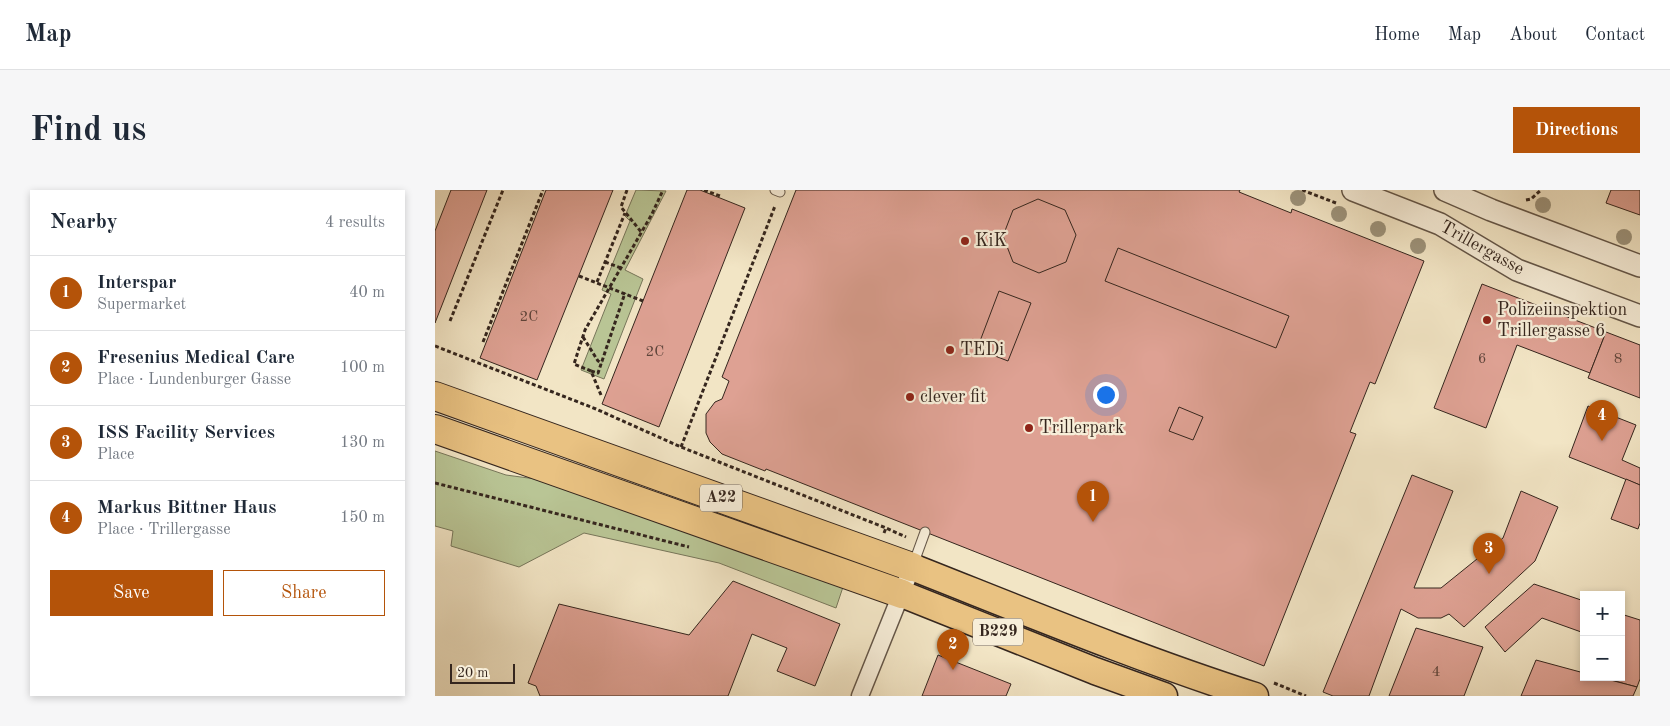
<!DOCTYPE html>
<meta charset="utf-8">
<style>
:root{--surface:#fff;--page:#f6f6f7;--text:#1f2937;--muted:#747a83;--line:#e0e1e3;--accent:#b45309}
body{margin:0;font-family:"Old Standard TT",serif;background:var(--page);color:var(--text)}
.controls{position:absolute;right:15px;bottom:15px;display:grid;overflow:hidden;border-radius:0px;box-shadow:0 2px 8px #0003}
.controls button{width:45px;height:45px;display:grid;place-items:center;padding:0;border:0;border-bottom:1px solid var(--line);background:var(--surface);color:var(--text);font:25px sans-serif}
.scale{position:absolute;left:15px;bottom:12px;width:65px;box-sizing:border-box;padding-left:5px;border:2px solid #35261e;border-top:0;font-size:14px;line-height:18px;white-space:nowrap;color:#35261e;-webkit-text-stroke:4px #f7eed9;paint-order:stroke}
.you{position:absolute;left:670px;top:204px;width:18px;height:18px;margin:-12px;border:4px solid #fff;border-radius:50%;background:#1a73e8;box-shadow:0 0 0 8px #1a73e833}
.badge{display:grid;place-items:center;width:32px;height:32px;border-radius:50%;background:var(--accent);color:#fff;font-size:16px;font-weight:700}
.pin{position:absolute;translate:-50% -41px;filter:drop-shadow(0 1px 2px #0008)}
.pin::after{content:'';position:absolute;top:26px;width:18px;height:15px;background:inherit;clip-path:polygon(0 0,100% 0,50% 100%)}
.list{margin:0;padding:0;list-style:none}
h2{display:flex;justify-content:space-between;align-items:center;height:65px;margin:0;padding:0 20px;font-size:21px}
h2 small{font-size:16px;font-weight:400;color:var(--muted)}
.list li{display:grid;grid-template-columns:32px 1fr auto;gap:15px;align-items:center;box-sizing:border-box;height:75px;padding:0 20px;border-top:1px solid var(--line)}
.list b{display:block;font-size:19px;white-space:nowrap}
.list p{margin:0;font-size:16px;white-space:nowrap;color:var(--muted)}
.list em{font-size:16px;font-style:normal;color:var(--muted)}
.actions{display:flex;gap:10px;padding:15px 20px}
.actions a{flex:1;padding:11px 0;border:1px solid var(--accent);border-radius:0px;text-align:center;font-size:18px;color:var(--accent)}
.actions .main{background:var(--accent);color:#fff}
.map{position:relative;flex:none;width:1205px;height:506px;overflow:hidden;border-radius:0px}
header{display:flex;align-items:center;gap:30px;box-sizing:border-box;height:70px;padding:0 25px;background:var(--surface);border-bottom:1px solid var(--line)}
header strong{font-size:24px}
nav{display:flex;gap:28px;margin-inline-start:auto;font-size:18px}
.intro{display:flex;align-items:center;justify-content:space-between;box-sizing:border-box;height:120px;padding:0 30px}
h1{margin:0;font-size:35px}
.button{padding:12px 22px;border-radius:0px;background:var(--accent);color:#fff;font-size:18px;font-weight:700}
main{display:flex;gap:30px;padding:0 30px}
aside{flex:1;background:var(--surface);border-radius:0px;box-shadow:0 2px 8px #0003}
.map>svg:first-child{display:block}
</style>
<header>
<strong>Map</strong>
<nav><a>Home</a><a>Map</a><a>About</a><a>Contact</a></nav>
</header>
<div class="intro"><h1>Find us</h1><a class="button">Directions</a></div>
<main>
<aside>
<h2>Nearby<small>4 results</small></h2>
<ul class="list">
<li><span class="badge">1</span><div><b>Interspar</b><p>Supermarket</p></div><em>40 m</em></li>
<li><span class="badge">2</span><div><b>Fresenius Medical Care</b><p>Place · Lundenburger Gasse</p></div><em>100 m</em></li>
<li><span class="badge">3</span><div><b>ISS Facility Services</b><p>Place</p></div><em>130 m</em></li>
<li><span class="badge">4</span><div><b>Markus Bittner Haus</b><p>Place · Trillergasse</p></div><em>150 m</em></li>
</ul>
<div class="actions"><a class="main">Save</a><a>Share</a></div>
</aside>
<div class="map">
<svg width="1205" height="506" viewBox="0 0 1205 506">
<rect width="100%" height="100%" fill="#f2e5c5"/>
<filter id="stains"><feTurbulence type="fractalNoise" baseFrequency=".004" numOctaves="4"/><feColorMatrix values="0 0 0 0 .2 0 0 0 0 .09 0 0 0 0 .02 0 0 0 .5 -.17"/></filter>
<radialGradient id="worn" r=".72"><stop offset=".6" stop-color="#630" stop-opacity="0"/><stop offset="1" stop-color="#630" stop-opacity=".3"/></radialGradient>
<g fill="#b9c595" stroke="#77765a">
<path d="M201,0L231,1L190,80L208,89L169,189L146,180L176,104L167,100L195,31L190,26Z"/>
<path d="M0,261L71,285L108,290L408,397L401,418L284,373L149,343L84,377L16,356L18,341L0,336Z"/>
</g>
<g fill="#dea193" stroke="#35261e">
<path d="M16,0H52L0,133V41Z"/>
<path d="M111,0H178L102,190L45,168Z"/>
<path d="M252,0H265L310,18L224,237L167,214Z"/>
<path d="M361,0H805L804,2L856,23L857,19L989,71L940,194L935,192L915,242L921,244L829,476L331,279L330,281L287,264L275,252L271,243V224L280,212L287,209L294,191L287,187Z"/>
<path d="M1176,0H1205V25L1171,13Z"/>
<path d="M603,9L630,20L641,45L631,72L604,83L578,72L568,46L578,20Z"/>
<path d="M683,58L854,126L841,158L670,91Z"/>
<path d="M1047,94L1171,142L1155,183L1082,155L1051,238L999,218Z"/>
<path d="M564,101L596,113L573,171L542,159Z"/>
<path d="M1171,142L1205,155V208L1153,188Z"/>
<path d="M1153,216L1201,235L1187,270L1205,278V295L1134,267Z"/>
<path d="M744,217L768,227L758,250L734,241Z"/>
<path d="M977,285L1018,301L979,398H1006L1068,348L1086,301L1123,317L1100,371L1029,437L1014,424L1006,428H983L966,419L934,506H898L888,502Z"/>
<path d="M1191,289L1205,295V333L1203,339L1176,329Z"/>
<path d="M298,391L405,434L380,496L342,481L352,458L317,444L293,506H105L101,496L93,493L124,414L254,445Z"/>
<path d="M1099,394L1149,411V443L1107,428L1070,462L1050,437Z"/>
<path d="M1186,424L1205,430V489L1202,497L1164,487H1186Z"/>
<path d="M981,438L1048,457L1029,506H954Z"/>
<path d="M503,465L576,494L571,506H487Z"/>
<path d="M1101,470L1149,483V487H1164L1202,497L1198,506H1086Z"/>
</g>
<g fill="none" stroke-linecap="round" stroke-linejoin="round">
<g stroke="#645648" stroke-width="11">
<g id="service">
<path d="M340,0L345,2"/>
<path d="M478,375L490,342"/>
</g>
</g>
<g stroke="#645648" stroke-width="19">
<path id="minor" d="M425,506L477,377"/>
</g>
<g stroke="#645648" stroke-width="24">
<g id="tertiary">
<path d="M918,0L1005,34L1082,80L1205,126"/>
<path d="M1010,0L1056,20L1205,76"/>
</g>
</g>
<g stroke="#35261e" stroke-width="29">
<g id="primary">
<path d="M477,377C591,422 704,469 820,506"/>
<path d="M467,404L660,481L729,506"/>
</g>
</g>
<g stroke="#35261e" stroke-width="30">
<g id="motorway">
<path d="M0,206L477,377"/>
<path d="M0,239L467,404"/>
</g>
</g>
<g stroke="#35261e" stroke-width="3" stroke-dasharray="4 2.5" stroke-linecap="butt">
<path d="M192,0L186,17L207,43"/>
<path d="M269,0L285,6"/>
<path d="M867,0L901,13"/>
<path d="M1091,10L1096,9L1106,0"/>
<path d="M170,72L186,78"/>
<path d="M144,86L208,111"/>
<path d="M162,92L190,23"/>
<path d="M15,131L68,0"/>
<path d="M148,147L163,171L167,173"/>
<path d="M48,152L108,0"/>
<path d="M0,156L161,219L246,257L451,338"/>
<path d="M156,181L163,183L190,103"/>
<path d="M166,205L156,181L139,174L150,140L217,24L228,0"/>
<path d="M246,257L340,16"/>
<path d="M0,293L254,357"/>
<path d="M449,343L451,338L471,347"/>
<path d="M839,493L871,506"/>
</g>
<use href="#service" stroke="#f7eed9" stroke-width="9"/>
<use href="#minor" stroke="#f7eed9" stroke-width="16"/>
<use href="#tertiary" stroke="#f7eed9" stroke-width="21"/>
<use href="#primary" stroke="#e9c282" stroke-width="26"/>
<use href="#motorway" stroke="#e9c282" stroke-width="28"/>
</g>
<g fill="#9c927a">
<circle cx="863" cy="8" r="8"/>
<circle cx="1108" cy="15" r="8"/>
<circle cx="904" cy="24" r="8"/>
<circle cx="943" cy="39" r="8"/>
<circle cx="1189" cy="47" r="8"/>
<circle cx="983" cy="56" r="8"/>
</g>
<g fill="#8f2418" stroke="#f7eed9" stroke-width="2">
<circle cx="530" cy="51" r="5"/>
<circle cx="1052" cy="130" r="5"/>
<circle cx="515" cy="160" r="5"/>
<circle cx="475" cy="207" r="5"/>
<circle cx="594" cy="238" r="5"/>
</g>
<g text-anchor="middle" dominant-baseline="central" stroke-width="4.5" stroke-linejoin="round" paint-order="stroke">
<g font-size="15" fill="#5f453b">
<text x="94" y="127">2C</text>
<text x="220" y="162">2C</text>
<text x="1047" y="169">6</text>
<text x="1183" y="169">8</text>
<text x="1001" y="482">4</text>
</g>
<g fill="#f7eed9" stroke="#6f6256" stroke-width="1">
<rect x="265" y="294.5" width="42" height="27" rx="4"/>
<rect x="538" y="428.5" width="50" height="27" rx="4"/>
</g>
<g font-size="16" font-weight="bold" fill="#35261e">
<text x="286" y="308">A22</text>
<text x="563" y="442">B229</text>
</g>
<g font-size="18" fill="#35261e" stroke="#f7eed9" text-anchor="start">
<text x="540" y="51">KiK</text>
<text x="1062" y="120">Polizeiinspektion<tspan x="1062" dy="21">Trillergasse 6</tspan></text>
<text x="525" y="160">TEDi</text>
<text x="485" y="207">clever fit</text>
<text x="604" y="238">Trillerpark</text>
</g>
<g font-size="18" fill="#35261e" stroke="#f7eed9">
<text transform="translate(1047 58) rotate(29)">Trillergasse</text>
</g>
</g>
<rect width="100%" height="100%" filter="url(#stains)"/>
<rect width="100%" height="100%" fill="url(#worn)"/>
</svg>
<div class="controls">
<button>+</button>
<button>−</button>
</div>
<div class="scale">20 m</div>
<div class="you"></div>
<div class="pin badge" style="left:658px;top:332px">1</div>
<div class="pin badge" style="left:518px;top:480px">2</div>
<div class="pin badge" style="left:1054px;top:384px">3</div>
<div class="pin badge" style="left:1167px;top:251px">4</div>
</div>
</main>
